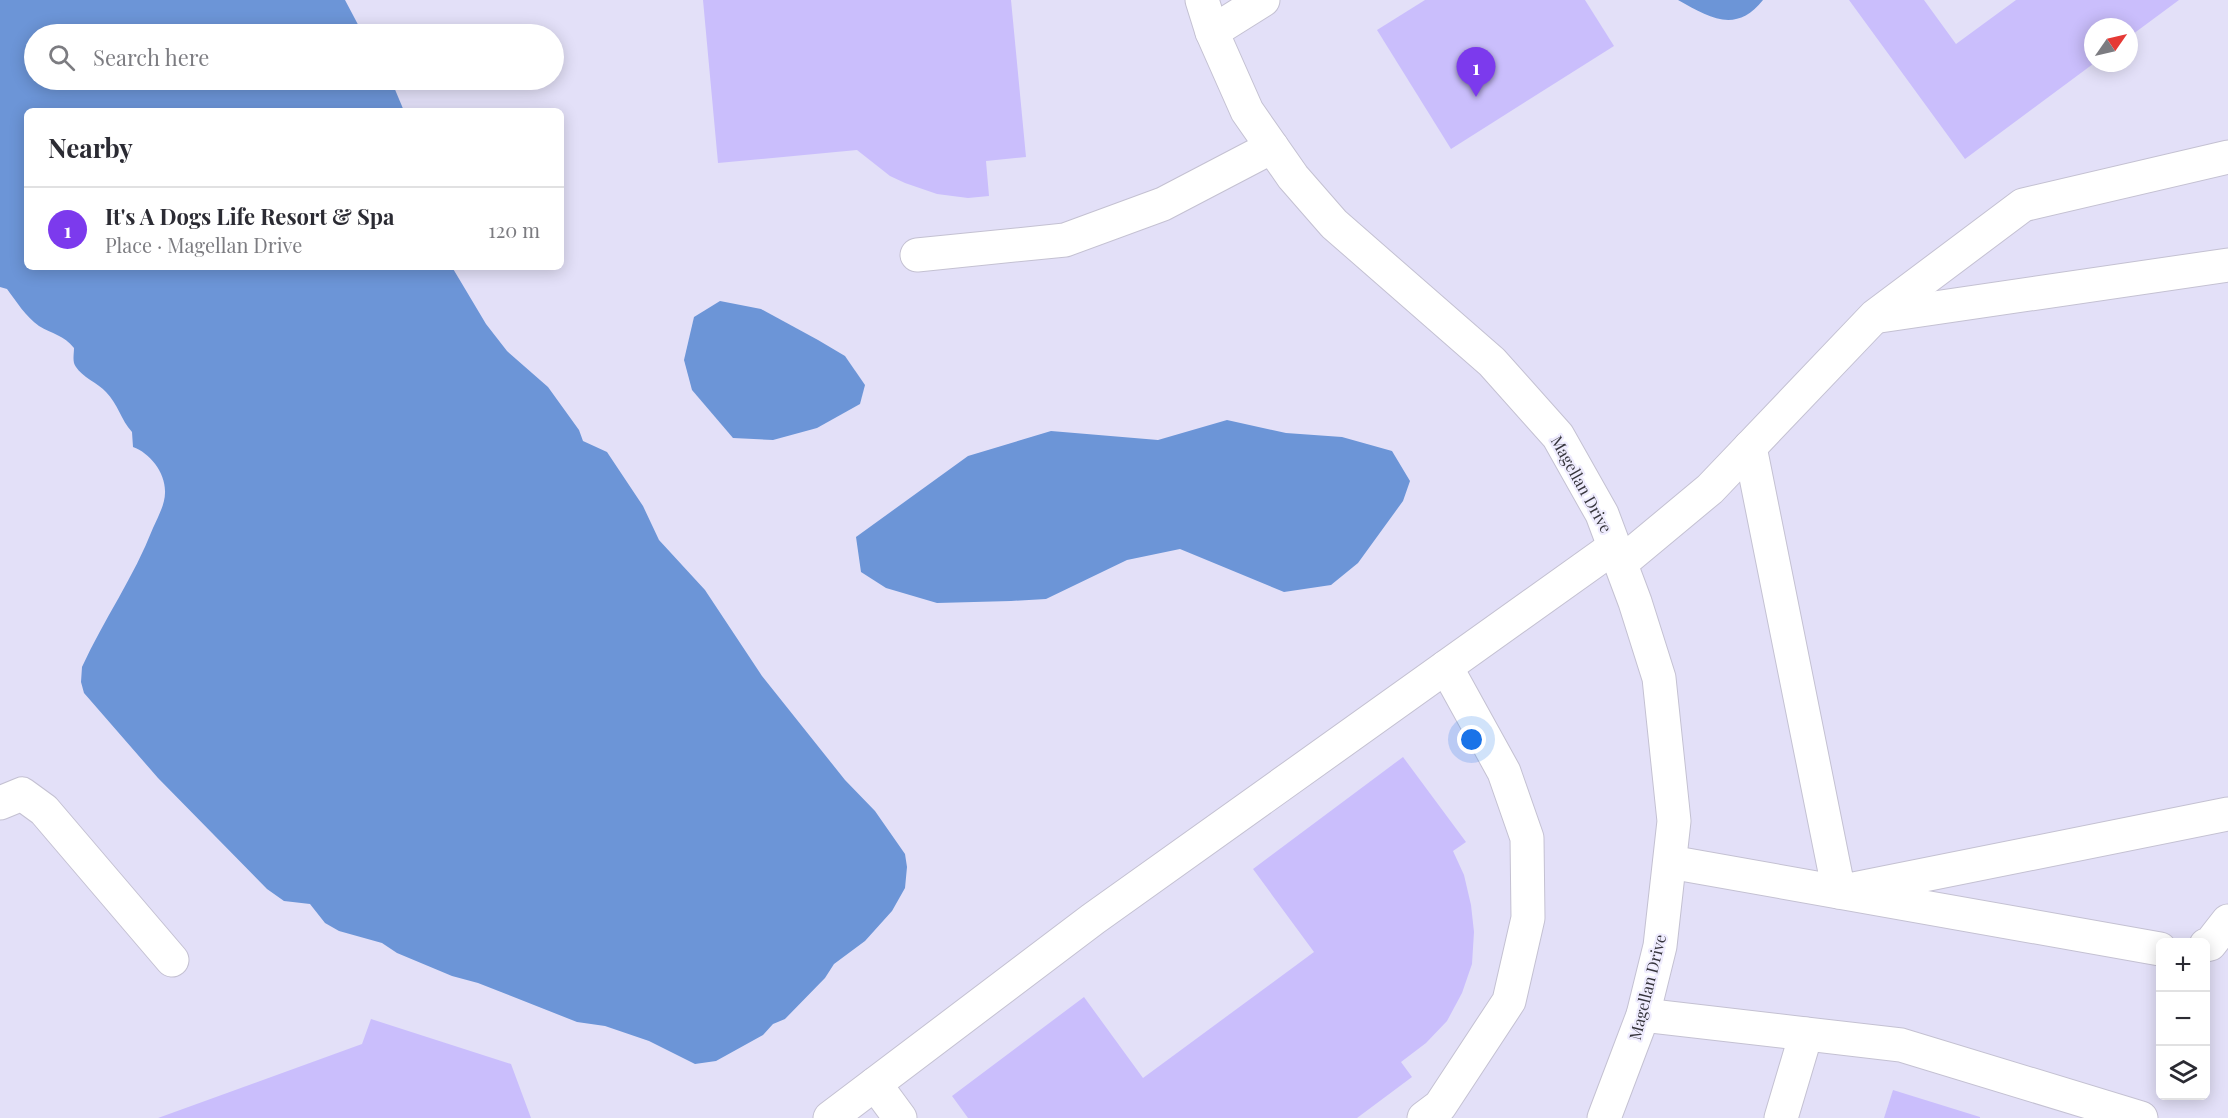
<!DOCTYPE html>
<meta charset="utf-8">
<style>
:root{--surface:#fff;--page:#f7f7f7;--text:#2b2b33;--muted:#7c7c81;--line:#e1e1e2;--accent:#7c3aed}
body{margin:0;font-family:"Playfair Display",serif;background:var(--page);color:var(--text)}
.controls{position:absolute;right:18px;bottom:18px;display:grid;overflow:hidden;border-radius:9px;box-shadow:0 3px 15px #0003}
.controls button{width:54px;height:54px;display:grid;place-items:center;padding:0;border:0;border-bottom:2px solid var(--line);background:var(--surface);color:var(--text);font:30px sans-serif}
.compass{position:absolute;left:2084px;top:18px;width:54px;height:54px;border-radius:50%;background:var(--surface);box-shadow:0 3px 15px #0003;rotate:56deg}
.you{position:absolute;left:1472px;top:740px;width:21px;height:21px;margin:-15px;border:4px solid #fff;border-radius:50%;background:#1a73e8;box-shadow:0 0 0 9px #1a73e833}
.badge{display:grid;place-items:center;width:39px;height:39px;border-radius:50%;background:var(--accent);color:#fff;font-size:20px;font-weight:700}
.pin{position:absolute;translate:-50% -50px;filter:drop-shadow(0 2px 3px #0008)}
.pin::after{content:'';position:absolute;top:32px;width:21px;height:18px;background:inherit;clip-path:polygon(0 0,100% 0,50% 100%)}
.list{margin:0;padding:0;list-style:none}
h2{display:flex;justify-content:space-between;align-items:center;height:78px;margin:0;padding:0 24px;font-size:26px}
h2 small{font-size:20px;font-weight:400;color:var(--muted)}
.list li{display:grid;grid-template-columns:39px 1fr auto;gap:18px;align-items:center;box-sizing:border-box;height:84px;padding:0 24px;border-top:2px solid var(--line)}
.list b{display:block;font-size:22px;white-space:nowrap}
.list p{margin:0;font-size:20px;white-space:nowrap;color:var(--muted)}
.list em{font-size:20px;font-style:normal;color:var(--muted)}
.icon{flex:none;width:33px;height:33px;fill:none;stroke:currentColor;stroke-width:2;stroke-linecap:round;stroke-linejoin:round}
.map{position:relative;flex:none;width:2228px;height:1118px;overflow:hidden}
.search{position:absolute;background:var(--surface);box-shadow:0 3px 15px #0003;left:24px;top:24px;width:540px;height:66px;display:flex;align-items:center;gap:15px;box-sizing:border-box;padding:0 21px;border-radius:33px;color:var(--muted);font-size:22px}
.panel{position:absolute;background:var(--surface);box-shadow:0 3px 15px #0003;left:24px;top:108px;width:540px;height:162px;border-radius:9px}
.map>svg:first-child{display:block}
</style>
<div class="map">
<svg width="2228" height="1118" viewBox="0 0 2228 1118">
<rect width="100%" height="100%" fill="#efecfe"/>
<path fill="#e3e0f8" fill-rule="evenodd" d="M0,0H2228V1118H0ZM2093,27H2129V63H2093ZM34,34H554V80H34ZM27,111H561V267H27ZM2160,942H2206V1096H2160Z"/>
<g fill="#6c95d7">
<path d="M0,0H345L363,34H34V80H391L404,111H27V267H452L486,324L507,351L548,387L579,430L583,441L607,452L643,506L659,540L705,590L762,676L845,780L875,811L905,854L907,867L905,888L892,911L865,941L834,964L825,978L785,1019L773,1024L763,1035L716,1061L695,1064L649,1041L605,1026L577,1022L478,983L452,976L397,953L382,943L339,931L325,923L310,904L284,901L267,889L158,778L84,693L81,682L82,667C104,619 134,577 153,528C158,517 165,504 165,493C166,473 150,453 133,447L132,432C121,420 118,404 106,392C98,383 82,377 76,367C72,362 74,354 74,348C64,335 52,334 39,326C26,317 16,301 7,289L0,287Z"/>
<path d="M1678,0H1763C1736,34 1710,18 1678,0Z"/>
<path d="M720,301L761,309L818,340L845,356L865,385L860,404L817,428L773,440L733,438L692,390L684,360L694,317Z"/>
<path d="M1227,420L1286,433L1342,437L1392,451L1410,481L1403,501L1358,563L1331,585L1284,592L1180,549L1127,560L1046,599L1011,601L937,603L886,588L861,572L856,537L968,456L1051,431L1158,440Z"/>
</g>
<g fill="#cabefc">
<path d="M703,0H1011L1026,157L986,161L989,196L968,198L937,194L905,183L890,176L857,150L718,163Z"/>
<path d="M1425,0H1585L1614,46L1451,149L1377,30Z"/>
<path d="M1849,0H1924L1956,44L2016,0H2179L2129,37V27H2093V64L1965,159Z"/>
<path d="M1403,757L1466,842L1453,851L1464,875L1471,905L1474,932L1472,964L1462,993L1447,1021L1426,1043L1401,1062L1412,1077L1357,1118H968L952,1096L1084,997L1143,1078L1314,952L1253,869Z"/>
<path d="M371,1019L511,1064L531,1118H158L362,1044Z"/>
<path d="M1893,1090L1980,1117V1118H1884Z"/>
</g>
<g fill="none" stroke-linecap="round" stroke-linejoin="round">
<g stroke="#c4c1d2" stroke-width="35">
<g id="minor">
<path d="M1202,0L1212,32L1247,111L1293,177L1334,224L1492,362L1558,436L1602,514L1635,602L1659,678L1674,821L1660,946L1643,1015L1604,1118"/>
<path d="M1212,32L1263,0"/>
<path d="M917,255L1065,240L1163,204L1272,147"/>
<path d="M1880,316L2228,265"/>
<path d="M1750,447L1839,892L2228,814"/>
<path d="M1621,563L1710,489L1875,316L2023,205L2228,157"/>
<path d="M0,803L22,794L44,810L172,960"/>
<path d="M1670,862L2160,949"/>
<path d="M2206,945L2210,944L2228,921"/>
<path d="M1643,1015L1901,1045L2141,1118"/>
<path d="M875,1084L900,1118"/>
<path d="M830,1118L1093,919L1614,547"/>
<path d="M1424,1118L1440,1106L1509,1001L1528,918L1527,838L1504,772L1446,667"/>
<path d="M1781,1118L1806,1034"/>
</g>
</g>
<use href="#minor" stroke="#fff" stroke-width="33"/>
</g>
<g text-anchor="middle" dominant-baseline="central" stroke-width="4.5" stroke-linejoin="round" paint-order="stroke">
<g font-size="16" fill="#35343b" stroke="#efecfe">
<text transform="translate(1582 484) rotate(61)">Magellan Drive</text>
<text transform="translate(1647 987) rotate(-76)">Magellan Drive</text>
</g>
</g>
</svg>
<div class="controls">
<button>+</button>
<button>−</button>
<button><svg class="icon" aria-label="layers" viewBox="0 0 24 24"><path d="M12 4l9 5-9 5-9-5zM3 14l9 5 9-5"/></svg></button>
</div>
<svg class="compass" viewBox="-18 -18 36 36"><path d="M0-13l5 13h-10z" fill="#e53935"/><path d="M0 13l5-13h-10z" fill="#7c7c81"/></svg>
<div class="you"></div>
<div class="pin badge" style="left:1476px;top:97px">1</div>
<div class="search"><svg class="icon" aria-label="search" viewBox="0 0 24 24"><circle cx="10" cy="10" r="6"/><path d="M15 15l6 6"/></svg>Search here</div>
<section class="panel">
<h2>Nearby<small></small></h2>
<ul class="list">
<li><span class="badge">1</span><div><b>It's A Dogs Life Resort &amp; Spa</b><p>Place · Magellan Drive</p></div><em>120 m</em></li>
</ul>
</section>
</div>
